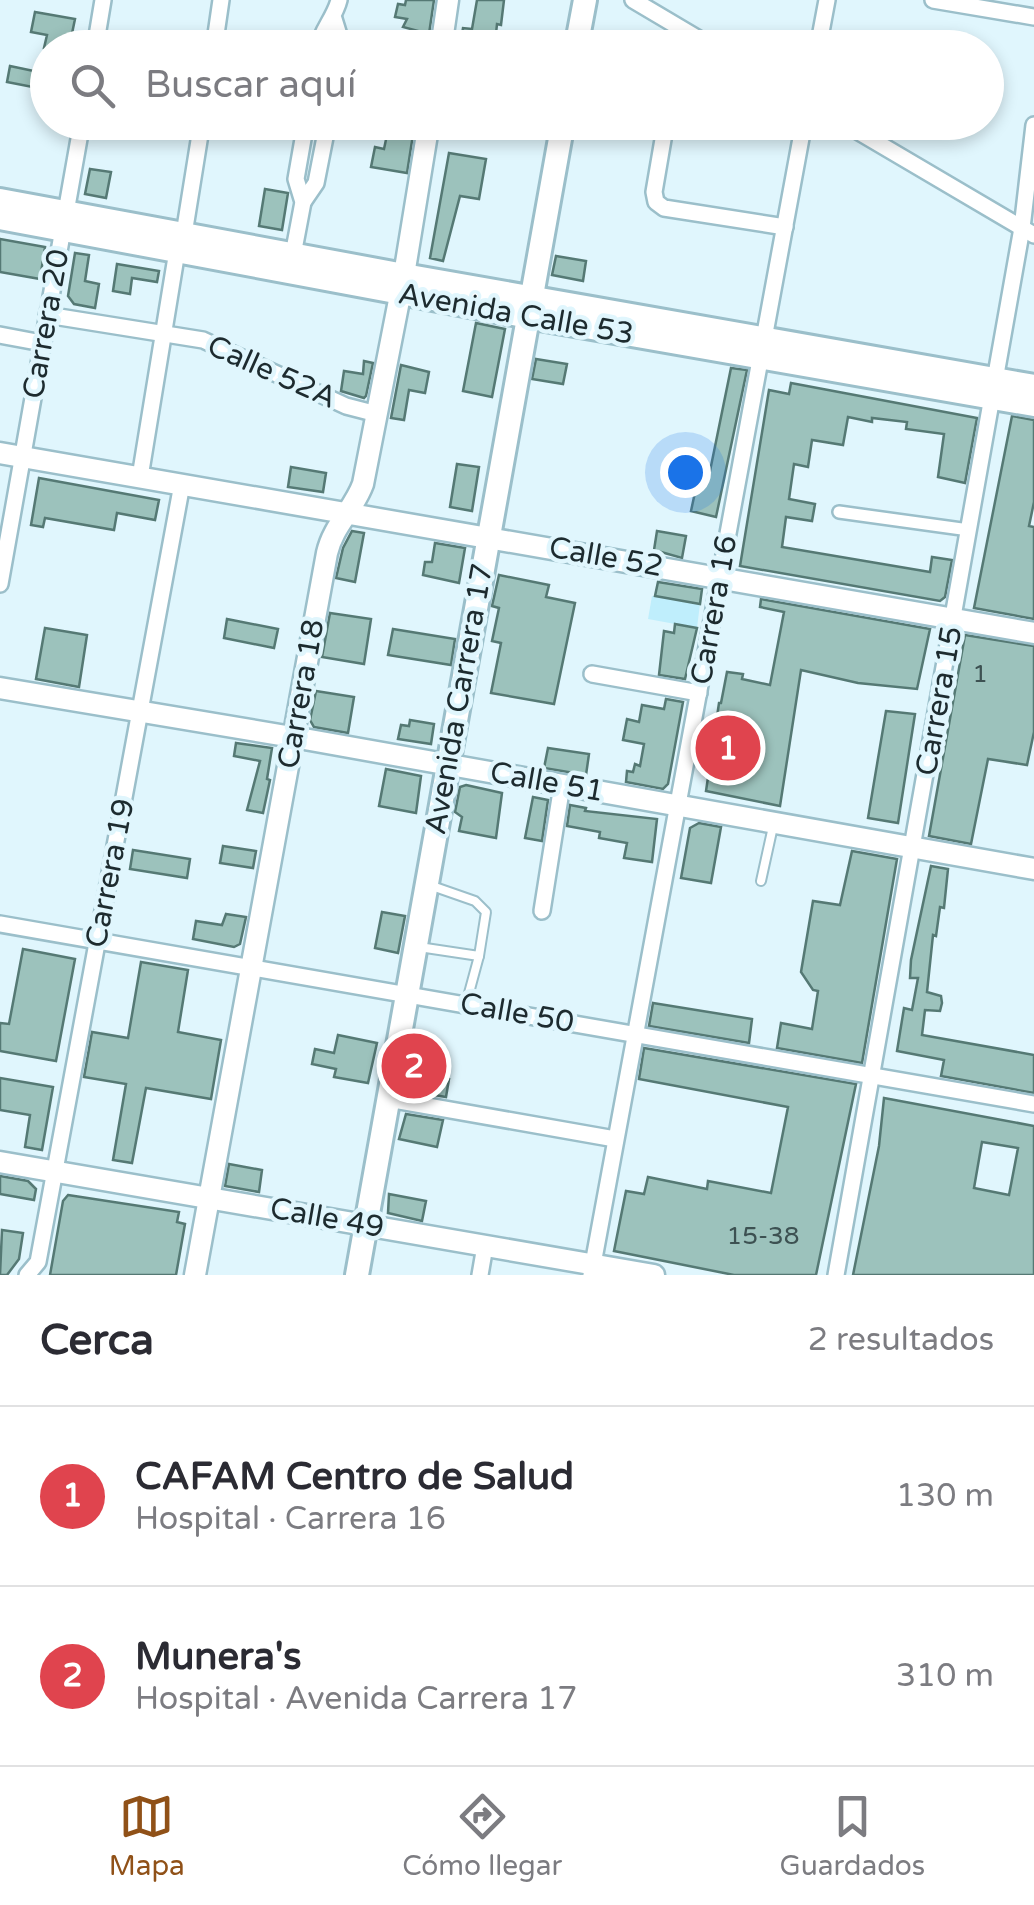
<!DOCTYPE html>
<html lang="es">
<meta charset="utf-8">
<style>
:root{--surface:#fff;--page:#f2f2f3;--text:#2b2b33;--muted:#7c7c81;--line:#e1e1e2;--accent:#905118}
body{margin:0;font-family:"Varela Round",sans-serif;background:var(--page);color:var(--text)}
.you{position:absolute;left:685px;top:472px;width:35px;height:35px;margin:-25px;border:8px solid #fff;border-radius:50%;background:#1a73e8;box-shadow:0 0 0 15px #1a73e833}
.badge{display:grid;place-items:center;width:65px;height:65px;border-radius:50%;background:var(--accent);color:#fff;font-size:32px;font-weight:700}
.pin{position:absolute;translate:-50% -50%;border:5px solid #fff;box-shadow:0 2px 10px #0006}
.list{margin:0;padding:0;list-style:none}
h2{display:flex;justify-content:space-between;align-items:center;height:130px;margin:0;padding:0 40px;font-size:42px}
h2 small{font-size:32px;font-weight:400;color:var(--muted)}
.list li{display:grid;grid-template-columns:65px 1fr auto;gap:30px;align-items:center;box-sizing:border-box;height:180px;padding:0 40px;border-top:2px solid var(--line)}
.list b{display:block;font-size:38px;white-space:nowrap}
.list p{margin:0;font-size:32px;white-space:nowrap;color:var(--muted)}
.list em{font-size:32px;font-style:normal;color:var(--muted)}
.icon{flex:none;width:55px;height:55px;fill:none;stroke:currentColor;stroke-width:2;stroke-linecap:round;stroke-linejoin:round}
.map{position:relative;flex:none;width:1034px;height:1275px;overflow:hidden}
.search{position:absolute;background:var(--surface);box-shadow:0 5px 15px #0003;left:30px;right:30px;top:30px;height:110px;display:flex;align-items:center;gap:25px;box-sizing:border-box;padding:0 35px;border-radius:55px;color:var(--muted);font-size:38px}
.sheet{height:490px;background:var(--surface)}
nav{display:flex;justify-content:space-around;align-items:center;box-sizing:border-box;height:140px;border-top:2px solid var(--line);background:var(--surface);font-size:28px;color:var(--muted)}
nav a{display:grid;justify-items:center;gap:5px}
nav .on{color:var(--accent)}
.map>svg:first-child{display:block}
</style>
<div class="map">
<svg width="1034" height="1275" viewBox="0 0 1034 1275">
<rect width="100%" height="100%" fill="#e0f6fd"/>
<path fill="#bfeefc" d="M652,596L700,604L697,628L648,619Z"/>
<g fill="#9cc2bc" stroke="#557974" stroke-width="2.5" fill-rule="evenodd">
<path d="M406,0H434L429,34L403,27L407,19L395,17L398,4L405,5Z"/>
<path d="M477,0H504L501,25L497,24L495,43L461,40L463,28L472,29Z"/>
<path d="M35,12L75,19L69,48H44L47,35L31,32Z"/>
<path d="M10,66L48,74V90L7,82Z"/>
<path d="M403,122H415L407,173L371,167L375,147L384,149L388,130L402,133Z"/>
<path d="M449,153L486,159L479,199L460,196L443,261L430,258Z"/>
<path d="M90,169L111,172L106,198L85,194Z"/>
<path d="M265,189L288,193L282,230L259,226Z"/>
<path d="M0,239L45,247L40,279L0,272Z"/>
<path d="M75,253L89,255L85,281L99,284L95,308L74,304L68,296Z"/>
<path d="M556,256L586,261L583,281L552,275Z"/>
<path d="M117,264L159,271L157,282L132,278L130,294L113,291Z"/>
<path d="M476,323L505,329L492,397L463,391Z"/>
<path d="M536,359L567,364L563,384L532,379Z"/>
<path d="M364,361L373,363L366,396L364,398L341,391L344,371L363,374Z"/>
<path d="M401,365L429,372L425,393L409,390L404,420L391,418Z"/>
<path d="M731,368L747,370L716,517L691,511L700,469L710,471Z"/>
<path d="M791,383L977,418L965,483L938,477L944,434L906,429L907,422L872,418V422L848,417L843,445L812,440L808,467L794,464L789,499L815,504L812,521L786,517L782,547L930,572L932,557L952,560L945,597L940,601L740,566L769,390L789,394Z"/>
<path d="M1012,416L1034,420V502L1029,526L1034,527V619L974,608Z"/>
<path d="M457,464L479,467L472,511L450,507Z"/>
<path d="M291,467L326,473L323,492L288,487Z"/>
<path d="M39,478L159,500L155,520L117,513L114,530L45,518L43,527L31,525Z"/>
<path d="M352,531L364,533L355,582L336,578L343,548Z"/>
<path d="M657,531L686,536L682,558L654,550Z"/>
<path d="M435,543L465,548L459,583L423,575L425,562H432Z"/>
<path d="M499,575L549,585L546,597L575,603L554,704L491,693L501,643L492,641L499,608L492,606Z"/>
<path d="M658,582L702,589L700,604L655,596Z"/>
<path d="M761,599L930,629L917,689L858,683L801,670L780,806L706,791L719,703H721L727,672L743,674L742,679L770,685L784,612L760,607Z"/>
<path d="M330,613L371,619L364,664L322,657Z"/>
<path d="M227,619L278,629L274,648L224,638Z"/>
<path d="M675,624L697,628L685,679L659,675L664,631L674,633Z"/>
<path d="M45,628L87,635L79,687L36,679Z"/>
<path d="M393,629L455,639L451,665L388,655Z"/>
<path d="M965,635L1034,646V732L1027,765L988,759L971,844L929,836Z"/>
<path d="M316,691L354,697L348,733L314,727L310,720Z"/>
<path d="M666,699L683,702L668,784L663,789L626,782L627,771L633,772L635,764L640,766L644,744L623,740L627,719L639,722L642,705L664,709Z"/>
<path d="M886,711L915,714L898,823L868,818Z"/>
<path d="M410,720L434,724L431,744L398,739L401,725L409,726Z"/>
<path d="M236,743L272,748L267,779L270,780L263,813L247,810L260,761L234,756Z"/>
<path d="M548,748L589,754L586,775L544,768Z"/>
<path d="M386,769L421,776L416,813L379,806Z"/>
<path d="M466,785L502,793L496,838L459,831L462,817L455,812L460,787Z"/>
<path d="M533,797L548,800L542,841L525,838Z"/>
<path d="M570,805L586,808L585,811L657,819L652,862L624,858L627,843L599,838L600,832L567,826Z"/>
<path d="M699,823L721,827L711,883L681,878L690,828Z"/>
<path d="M223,846L256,851L253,868L220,863Z"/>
<path d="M133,850L190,859L187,878L130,869Z"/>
<path d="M852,851L897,859L862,1063L777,1048L781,1023L812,1029L818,991L813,990L801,972L813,901L840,905Z"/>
<path d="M931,866L948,869L944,908L940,907L936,936L933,935L927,992L941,996L942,1003L940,1011L925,1010L922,1035L1034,1055V1093L941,1076L944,1060L897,1051L904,1008L912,1010L918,978H910L911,960Z"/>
<path d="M382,912L405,916L398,953L375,948Z"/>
<path d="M226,914L246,917L240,944L234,947L193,939L196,921L222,925Z"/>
<path d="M23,949L75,959L56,1061L0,1051V1023L9,1024Z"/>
<path d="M141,962L188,970L178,1032L221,1040L211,1099L146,1088L132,1163L113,1160L126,1084L84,1077L92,1032L128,1038Z"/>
<path d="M653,1003L752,1019L749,1043L649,1026Z"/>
<path d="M338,1035L377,1043L368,1083L334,1077L336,1069L312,1064L315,1049L334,1053Z"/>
<path d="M644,1048L856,1084L816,1275H734L614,1251L626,1191L644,1194L648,1177L707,1189L708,1181L771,1193L788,1107L639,1079Z"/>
<path d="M412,1053L435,1058L431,1076L449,1079L446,1097L411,1091L406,1087Z"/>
<path d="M0,1078L53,1087L42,1150L25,1147L30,1115L0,1110Z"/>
<path d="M884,1098L1034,1126V1275H853L879,1146ZM982,1142L1018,1148L1009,1195L974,1188Z"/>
<path d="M406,1114L443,1120L437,1147L399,1139Z"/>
<path d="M229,1164L262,1170L259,1192L225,1186Z"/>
<path d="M0,1176L28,1181L36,1189L34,1200L0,1194Z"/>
<path d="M389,1194L426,1201L422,1221L388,1213Z"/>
<path d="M68,1195L179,1212L177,1222L185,1224L176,1275H50L63,1201Z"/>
<path d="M2,1230L23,1233L19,1259L7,1275H0Z"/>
</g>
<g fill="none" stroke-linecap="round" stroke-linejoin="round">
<g stroke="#9bbfca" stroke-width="12">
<g id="service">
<path d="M761,881L774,822"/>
<path d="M419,947L479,956L486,912L475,901L432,886"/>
<path d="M466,1004L479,956"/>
</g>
</g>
<g stroke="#9bbfca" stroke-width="16">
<path id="pedestrian" d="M839,512L969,530"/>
</g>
<g stroke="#9bbfca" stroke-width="20">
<g id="minor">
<path d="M633,0L714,48"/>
<path d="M933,0L1034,17"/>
<path d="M334,19L343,48"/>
<path d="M95,48L103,0"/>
<path d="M214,48L221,0"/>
<path d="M318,48C321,31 335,17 339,0"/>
<path d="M818,48L827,0"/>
<path d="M666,122L654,192L656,202L664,208L785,227"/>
<path d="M842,122L1034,235"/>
<path d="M303,202L316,183L328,122"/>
<path d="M184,234L202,122"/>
<path d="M293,255L303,202L296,179L306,122"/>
<path d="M47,315L203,340L346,406L377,414"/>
<path d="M0,335L42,343"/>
<path d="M140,477L177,251"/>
<path d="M0,584L82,122"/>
<path d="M592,674L699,693"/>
<path d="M542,911L562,785"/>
<path d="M0,924L1034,1104"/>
<path d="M388,1099L615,1139"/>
<path d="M27,1275L38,1262L182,484"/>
<path d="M480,1275L485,1246"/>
<path d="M591,1275L804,122"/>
<path d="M836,1275L1022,228L1034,125"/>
</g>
</g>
<g stroke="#9bbfca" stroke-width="25">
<g id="tertiary">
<path d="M441,48L448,0"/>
<path d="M0,453L1034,633"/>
<path d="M0,688L310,740L1034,869"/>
<path d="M0,1162L654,1275"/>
<path d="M195,1275L327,553C333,526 354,509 363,484L404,275L429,122"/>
</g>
</g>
<g stroke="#9bbfca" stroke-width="28">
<g id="secondary">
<path d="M576,48L585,0"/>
<path d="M0,200L404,275L1034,386"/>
<path d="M0,218L540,319L1034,405"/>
<path d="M357,1275L563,122"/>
</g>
</g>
<use href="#service" stroke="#fff" stroke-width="8"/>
<use href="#pedestrian" stroke="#fff" stroke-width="11"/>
<use href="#minor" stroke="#fff" stroke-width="15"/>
<use href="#tertiary" stroke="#fff" stroke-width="20"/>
<use href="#secondary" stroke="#fff" stroke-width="22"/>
</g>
<g text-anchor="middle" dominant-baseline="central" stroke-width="9" stroke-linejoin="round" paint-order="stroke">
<g font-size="25" fill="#3d5152">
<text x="980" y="674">1</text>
<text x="763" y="1236">15-38</text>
</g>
<g font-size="30" fill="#1d2b2f" stroke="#e0f6fd">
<text transform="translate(516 314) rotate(10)">Avenida Calle 53</text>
<text transform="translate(46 324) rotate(-80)">Carrera 20</text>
<text transform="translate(272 372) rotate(24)">Calle 52A</text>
<text transform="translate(606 557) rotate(10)">Calle 52</text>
<text transform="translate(714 610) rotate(-80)">Carrera 16</text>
<text transform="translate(301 694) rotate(-80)">Carrera 18</text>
<text transform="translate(459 699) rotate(-80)">Avenida Carrera 17</text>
<text transform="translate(939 701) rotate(-80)">Carrera 15</text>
<text transform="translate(547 782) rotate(10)">Calle 51</text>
<text transform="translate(110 873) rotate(-79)">Carrera 19</text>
<text transform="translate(517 1013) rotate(10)">Calle 50</text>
<text transform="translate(327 1218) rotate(10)">Calle 49</text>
</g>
</g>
</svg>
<div class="you"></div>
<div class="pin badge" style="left:728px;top:748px;background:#e0444e">1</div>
<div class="pin badge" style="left:414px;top:1066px;background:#e0444e">2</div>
<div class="search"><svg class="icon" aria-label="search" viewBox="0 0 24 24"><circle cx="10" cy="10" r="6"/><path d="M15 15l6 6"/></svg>Buscar aquí</div>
</div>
<section class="sheet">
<h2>Cerca<small>2 resultados</small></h2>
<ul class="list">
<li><span class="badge" style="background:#e0444e">1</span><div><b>CAFAM Centro de Salud</b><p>Hospital · Carrera 16</p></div><em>130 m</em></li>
<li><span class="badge" style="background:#e0444e">2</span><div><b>Munera's</b><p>Hospital · Avenida Carrera 17</p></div><em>310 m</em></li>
</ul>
</section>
<nav>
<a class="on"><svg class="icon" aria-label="map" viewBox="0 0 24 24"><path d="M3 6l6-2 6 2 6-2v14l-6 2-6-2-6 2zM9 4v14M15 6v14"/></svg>Mapa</a>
<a><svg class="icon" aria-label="directions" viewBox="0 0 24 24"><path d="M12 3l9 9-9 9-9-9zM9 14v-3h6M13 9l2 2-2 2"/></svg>Cómo llegar</a>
<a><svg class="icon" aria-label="saved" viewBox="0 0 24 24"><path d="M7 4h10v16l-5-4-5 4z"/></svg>Guardados</a>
</nav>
